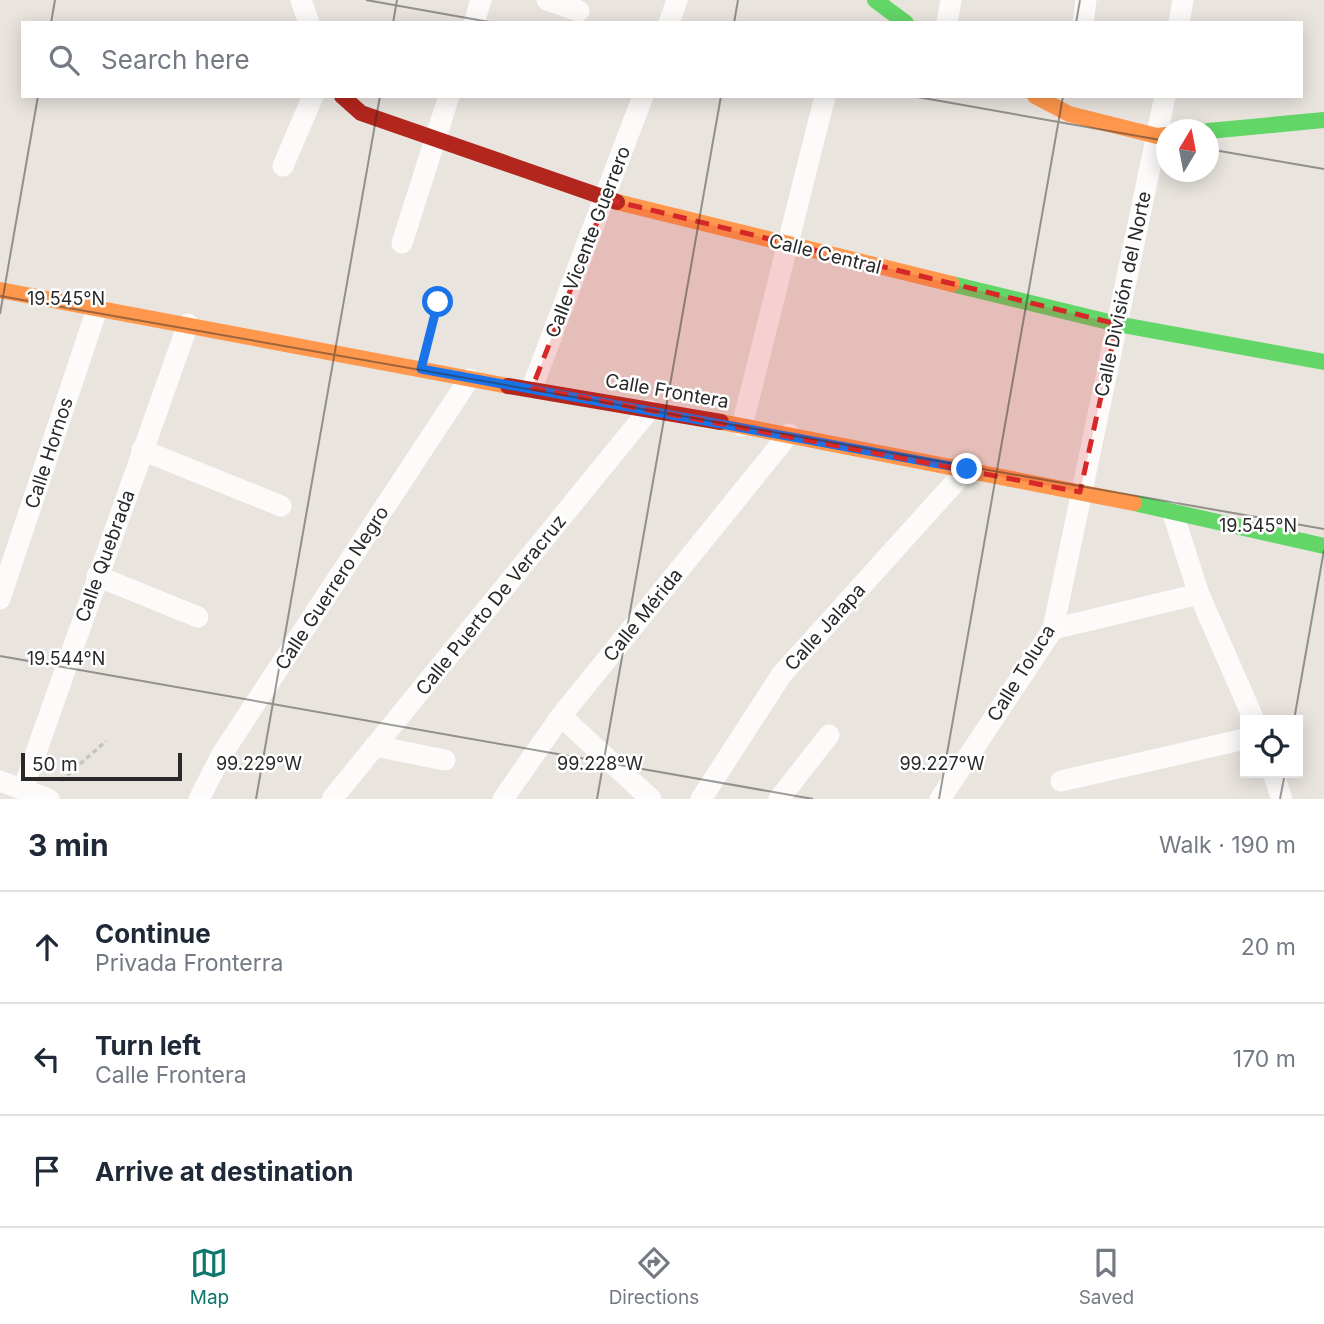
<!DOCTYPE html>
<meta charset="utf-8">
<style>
:root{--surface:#fff;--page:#f6f6f7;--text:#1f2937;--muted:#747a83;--line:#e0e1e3;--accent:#0f766e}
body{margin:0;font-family:Inter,sans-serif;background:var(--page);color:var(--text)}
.controls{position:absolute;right:21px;bottom:21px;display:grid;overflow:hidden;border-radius:0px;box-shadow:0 4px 18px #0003}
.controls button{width:63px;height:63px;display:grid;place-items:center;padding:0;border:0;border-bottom:2px solid var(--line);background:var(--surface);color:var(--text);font:35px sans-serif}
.compass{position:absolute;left:1156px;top:119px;width:63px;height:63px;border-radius:50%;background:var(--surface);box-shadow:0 4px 18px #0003;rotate:10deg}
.scale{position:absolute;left:21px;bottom:18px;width:161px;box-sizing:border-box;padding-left:7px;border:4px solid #292929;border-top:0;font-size:19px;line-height:24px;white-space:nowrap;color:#292929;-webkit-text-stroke:5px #fff;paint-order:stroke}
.stop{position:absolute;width:21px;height:21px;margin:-16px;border:5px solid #1a73e8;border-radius:50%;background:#fff}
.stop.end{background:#1a73e8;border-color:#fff;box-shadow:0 2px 7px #0008}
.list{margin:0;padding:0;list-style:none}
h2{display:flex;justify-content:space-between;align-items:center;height:91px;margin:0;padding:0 28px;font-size:30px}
h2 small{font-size:23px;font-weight:400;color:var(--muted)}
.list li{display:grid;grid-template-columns:46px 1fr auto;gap:21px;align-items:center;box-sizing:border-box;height:112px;padding:0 28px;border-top:2px solid var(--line)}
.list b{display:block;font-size:26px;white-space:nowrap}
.list p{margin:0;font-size:23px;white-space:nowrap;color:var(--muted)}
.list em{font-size:23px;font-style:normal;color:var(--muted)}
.icon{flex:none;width:38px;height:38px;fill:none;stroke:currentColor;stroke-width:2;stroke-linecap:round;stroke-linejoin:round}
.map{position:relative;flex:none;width:1324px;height:799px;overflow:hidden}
.search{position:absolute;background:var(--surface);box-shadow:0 4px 18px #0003;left:21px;right:21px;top:21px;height:77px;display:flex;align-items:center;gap:18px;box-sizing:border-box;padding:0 24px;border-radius:0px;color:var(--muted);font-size:26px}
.sheet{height:427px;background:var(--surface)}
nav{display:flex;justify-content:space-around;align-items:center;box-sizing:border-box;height:98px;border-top:2px solid var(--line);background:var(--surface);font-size:19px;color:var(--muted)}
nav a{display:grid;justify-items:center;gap:4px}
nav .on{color:var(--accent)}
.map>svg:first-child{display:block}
</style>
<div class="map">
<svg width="1324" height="799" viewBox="0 0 1324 799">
<rect width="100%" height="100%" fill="#e9e4de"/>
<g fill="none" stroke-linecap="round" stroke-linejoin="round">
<g stroke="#c4c4c3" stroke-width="3.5" stroke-dasharray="5 3.5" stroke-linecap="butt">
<path d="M426,346L438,302"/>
<path d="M61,781L106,741"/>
</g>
<g stroke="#fcfbfa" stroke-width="21">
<path d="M301,0L309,23"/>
<path d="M547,0L579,11"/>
<path d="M474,23L481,0"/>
<path d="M669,23L677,0"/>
<path d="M947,23L951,0"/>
<path d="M1083,23L1086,0"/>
<path d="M1179,23L1183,0"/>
<path d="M283,166L313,96"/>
<path d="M402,243L449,96"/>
<path d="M532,388L643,96"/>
<path d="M742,426L825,96"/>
<path d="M142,450L281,506"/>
<path d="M1172,511L1199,594L1254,720"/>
<path d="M97,576L198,617"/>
<path d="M0,599L98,306"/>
<path d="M1053,629L1199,594"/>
<path d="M561,716L651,799"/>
<path d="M375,746L445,760"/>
<path d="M1273,773L1282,799"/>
<path d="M0,781L49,799"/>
<path d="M1061,781L1245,739"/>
<path d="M23,789L188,324"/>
<path d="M199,799L222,754L469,379"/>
<path d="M332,799L649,410"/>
<path d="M503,799L561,716L789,434"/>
<path d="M701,799L782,674L967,469"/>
<path d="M779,799L829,735"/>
<path d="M940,799L1053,629L1165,96"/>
</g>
<g stroke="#63d668" stroke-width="16">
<path d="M875,0L906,23"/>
<path d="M1208,131L1324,120"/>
<path d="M952,284L1117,324L1324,362"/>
<path d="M1134,503L1324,546"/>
</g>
<g stroke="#ff974d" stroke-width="16">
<path d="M1035,96L1069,114L1157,136L1166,135"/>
<path d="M617,202L952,284"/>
<path d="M0,290L508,386"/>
<path d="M721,422L1134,503"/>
</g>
<g stroke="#b3261e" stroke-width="16">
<path d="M342,96L361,113L617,202"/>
<path d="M508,386L721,422"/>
</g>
</g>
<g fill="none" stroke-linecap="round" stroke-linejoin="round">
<path stroke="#1a73e8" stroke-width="9" d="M438,302L421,369L967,469"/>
</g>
<path fill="#d62828" fill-opacity="0.2" stroke="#d62828" stroke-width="5" stroke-dasharray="14 9" stroke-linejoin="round" d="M606,199L1117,324L1080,492L532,388Z"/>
<path fill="none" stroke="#292929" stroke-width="2" stroke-opacity="0.45" d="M366,0L495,23M51,23L55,0M393,23L397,0M734,23L738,0M1076,23L1080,0M912,96L1166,141M1208,149L1324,169M0,296L1324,529M0,314L38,96M0,656L813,799M1294,720L1324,550M256,799L380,96M597,799L721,96M939,799L1063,96M1280,799L1285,773"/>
<g text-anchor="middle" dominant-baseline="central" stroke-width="5" stroke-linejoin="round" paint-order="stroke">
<g font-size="19" fill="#292929" stroke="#fff">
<text transform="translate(588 242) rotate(-69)">Calle Vicente Guerrero</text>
<text transform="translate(825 254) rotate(14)">Calle Central</text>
<text transform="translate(1123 294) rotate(-78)">Calle División del Norte</text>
<text transform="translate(667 391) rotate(10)">Calle Frontera</text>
<text transform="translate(49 453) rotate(-72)">Calle Hornos</text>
<text transform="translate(105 556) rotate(-70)">Calle Quebrada</text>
<text transform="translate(332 588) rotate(-57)">Calle Guerrero Negro</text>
<text transform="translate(491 605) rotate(-51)">Calle Puerto De Veracruz</text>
<text transform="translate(643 615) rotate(-51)">Calle Mérida</text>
<text transform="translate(825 627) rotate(-48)">Calle Jalapa</text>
<text transform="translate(1021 673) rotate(-58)">Calle Toluca</text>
</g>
</g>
<g font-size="18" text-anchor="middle" fill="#292929" stroke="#fff" stroke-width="5" stroke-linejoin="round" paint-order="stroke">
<text x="66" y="305">19.545°N</text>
<text x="1258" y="532">19.545°N</text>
<text x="66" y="665">19.544°N</text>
<text x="259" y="770">99.229°W</text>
<text x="600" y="770">99.228°W</text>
<text x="942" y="770">99.227°W</text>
</g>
</svg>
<div class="controls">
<button><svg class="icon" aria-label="locate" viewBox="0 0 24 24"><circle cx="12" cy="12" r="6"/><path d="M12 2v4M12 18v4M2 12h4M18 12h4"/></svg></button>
</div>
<svg class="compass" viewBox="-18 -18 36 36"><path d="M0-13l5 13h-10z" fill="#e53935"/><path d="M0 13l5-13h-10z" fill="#747a83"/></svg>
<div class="scale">50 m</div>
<div class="stop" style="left:438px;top:302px"></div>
<div class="stop end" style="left:967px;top:469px"></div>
<div class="search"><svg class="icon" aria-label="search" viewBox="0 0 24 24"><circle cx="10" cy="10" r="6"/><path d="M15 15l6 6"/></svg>Search here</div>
</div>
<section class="sheet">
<h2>3 min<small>Walk · 190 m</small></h2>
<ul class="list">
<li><svg class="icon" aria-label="ahead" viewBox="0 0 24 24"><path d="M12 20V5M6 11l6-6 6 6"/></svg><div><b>Continue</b><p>Privada Fronterra</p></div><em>20 m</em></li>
<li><svg class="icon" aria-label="left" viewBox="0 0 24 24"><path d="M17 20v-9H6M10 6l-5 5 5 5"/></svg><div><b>Turn left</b><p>Calle Frontera</p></div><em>170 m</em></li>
<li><svg class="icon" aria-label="arrive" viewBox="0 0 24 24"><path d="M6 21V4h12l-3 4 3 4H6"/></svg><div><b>Arrive at destination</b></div></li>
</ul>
</section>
<nav>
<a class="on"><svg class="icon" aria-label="map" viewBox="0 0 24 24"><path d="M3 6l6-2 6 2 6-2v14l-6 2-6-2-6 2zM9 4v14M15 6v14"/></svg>Map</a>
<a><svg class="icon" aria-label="directions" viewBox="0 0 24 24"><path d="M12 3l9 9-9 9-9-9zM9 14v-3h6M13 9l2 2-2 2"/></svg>Directions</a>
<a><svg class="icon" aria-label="saved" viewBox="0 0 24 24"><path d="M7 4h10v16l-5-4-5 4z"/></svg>Saved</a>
</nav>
